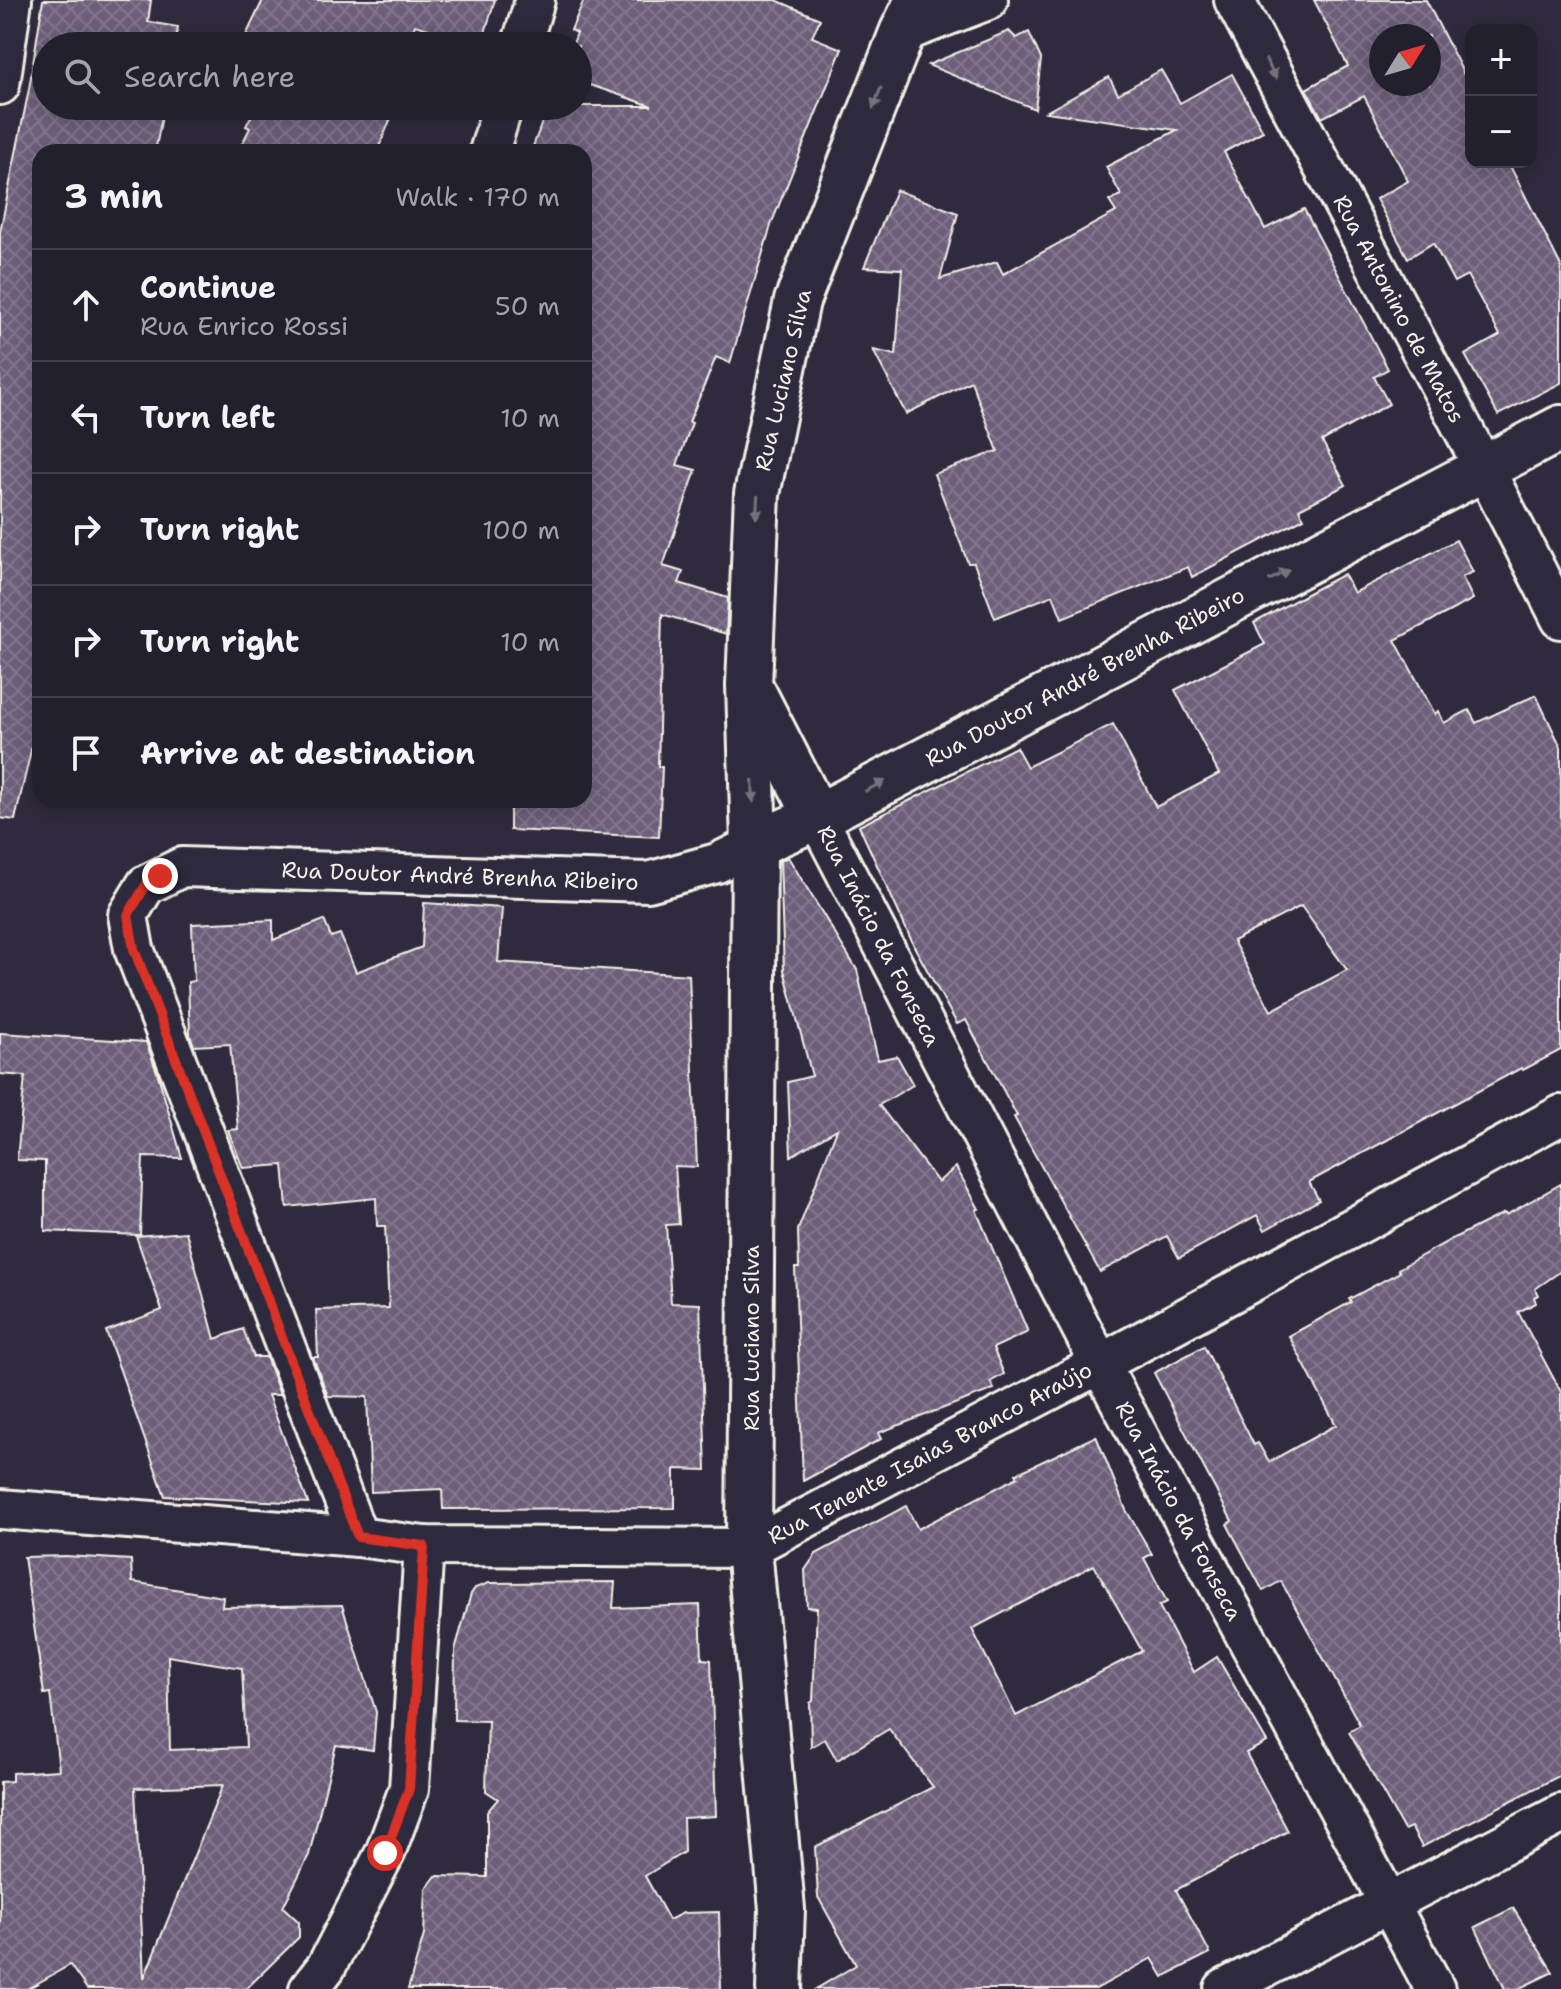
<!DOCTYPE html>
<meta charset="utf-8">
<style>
:root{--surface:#23202e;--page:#2b2836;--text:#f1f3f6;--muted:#a3a3aa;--line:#403e4a}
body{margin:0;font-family:"Shantell Sans",sans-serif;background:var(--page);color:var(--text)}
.controls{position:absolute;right:24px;top:24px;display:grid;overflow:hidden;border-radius:16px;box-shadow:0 4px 20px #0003}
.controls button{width:72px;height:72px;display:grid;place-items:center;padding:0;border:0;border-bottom:2px solid var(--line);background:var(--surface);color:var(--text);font:40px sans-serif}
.compass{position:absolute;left:1369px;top:24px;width:72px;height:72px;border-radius:50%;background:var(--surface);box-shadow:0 4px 20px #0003;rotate:53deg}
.stop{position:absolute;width:24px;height:24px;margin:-18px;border:6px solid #d93025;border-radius:50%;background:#fff}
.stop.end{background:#d93025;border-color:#fff;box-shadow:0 2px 8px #0008}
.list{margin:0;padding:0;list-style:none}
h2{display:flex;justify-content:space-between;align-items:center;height:104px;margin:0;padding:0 32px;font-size:34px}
h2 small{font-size:26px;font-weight:400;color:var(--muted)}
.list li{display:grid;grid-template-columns:52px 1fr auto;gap:24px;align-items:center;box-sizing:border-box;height:112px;padding:0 32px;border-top:2px solid var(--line)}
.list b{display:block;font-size:30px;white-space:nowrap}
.list p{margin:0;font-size:26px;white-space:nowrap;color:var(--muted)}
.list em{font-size:26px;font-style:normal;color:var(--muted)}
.icon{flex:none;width:44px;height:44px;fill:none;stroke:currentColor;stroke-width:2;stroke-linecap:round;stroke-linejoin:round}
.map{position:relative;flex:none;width:1561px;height:1989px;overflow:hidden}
.search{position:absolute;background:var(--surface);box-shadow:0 4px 20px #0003;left:32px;top:32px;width:560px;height:88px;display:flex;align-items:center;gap:20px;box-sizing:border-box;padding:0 28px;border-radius:44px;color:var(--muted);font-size:30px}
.panel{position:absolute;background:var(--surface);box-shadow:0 4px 20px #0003;left:32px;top:144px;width:560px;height:664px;border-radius:24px}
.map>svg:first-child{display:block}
</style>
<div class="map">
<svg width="1561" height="1989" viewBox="0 0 1561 1989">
<defs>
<pattern id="building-cross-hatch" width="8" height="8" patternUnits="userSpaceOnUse" patternTransform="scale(2)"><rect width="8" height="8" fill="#6d5e7a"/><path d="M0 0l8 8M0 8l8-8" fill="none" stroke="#82768d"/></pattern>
</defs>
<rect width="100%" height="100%" fill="#2f2a3d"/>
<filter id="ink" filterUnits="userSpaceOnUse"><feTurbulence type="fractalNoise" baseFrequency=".0125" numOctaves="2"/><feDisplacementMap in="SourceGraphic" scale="16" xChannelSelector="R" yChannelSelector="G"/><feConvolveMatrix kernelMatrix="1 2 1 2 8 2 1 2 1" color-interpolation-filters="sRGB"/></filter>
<g filter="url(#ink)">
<g fill="url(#building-cross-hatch)" stroke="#f4f1e8" stroke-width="2" fill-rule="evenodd">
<path d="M43,0H151L148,22L178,27L175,46H46V106H164L155,152H40V711L15,820L0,818V232L29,89Z"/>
<path d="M263,0H495L481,46L415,25L407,46H241Z"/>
<path d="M584,0H776L820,19L812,37L842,49L772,222L730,363L716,357L689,422L692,423L677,465L696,470L663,566L683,572L679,583L728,598L726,634L662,614L658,767H662L659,837L510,830V800H584V152H531L548,106H652L578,81V46H572L577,33L571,30Z"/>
<path d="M1314,0H1426L1471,88V162H1508L1561,266V383L1498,415L1465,355L1500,335L1467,275L1454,282L1433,243L1408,258L1376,199L1408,181L1364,96L1322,118L1306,89L1348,66ZM1381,36H1429V84H1381Z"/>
<path d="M1009,31L1016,38L1029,32L1041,59L1035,109L928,65Z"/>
<path d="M1161,70L1180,103L1232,74L1263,131L1224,152L1265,229L1304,209L1388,369L1374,377L1389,404L1322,441L1346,485L1299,509L1304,518L1192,577L1188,567L1062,618L1053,595L995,618L974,563H968L934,474L998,451L971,381L906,414L873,350L896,355L902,269L864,267L896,190L958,213L940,279L997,262L1003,274L1116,212L1109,201L1121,195L1106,167L1177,130L1046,112L1109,77L1118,94Z"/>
<path d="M230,106H396L377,152H238L250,128L246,126L252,115Z"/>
<path d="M1456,540L1473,572L1462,577L1473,599L1395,640L1435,714L1438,711L1444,723L1469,710L1476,723L1536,695L1561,747V1050L1523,1070L1521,1068L1309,1182L1319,1200L1265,1230L1257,1215L1179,1258L1167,1236L1100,1272L1014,1117L1017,1116L966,1020L957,1024L915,948L859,826L1016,747L1027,767L1113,724L1156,807L1219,774L1175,690L1265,644L1254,623L1312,591L1344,574L1354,593ZM1301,906L1347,970L1271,1011L1233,941Z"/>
<path d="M788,857L857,970L878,1060L897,1056L913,1085L879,1105L938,1182L956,1167L979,1209L976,1210L1028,1332L993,1348L1004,1374L990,1382L994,1389L878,1433L881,1439L803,1481L795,1268H799L798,1230L837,1129L791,1156L788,1082L812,1076L784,970L780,861Z"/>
<path d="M424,903L502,908L498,962L689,975L697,1167L675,1166L679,1224L666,1225L671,1303L700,1304L706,1470L675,1469V1508L443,1509L442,1489L371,1492L367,1397L328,1396L313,1357H318L316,1310L389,1308L385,1226H377L376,1198L287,1207L283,1165L243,1168L228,1130L238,1129L230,1044L194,1046L190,1035L188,982L194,981L192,924L273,920V940L324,920L331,937L340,934L356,972L422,947Z"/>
<path d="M0,1033L146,1042L158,1075L182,1158L143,1157L140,1235L45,1231V1161L17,1160L25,1076L0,1074Z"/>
<path d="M1561,1184V1271L1535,1289L1538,1295L1534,1297L1536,1303L1518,1312L1561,1392V1775L1422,1847L1411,1827L1404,1830L1349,1732L1360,1725L1281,1581L1263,1591L1227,1524L1232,1521L1154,1373L1204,1346L1254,1445L1258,1443L1269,1462L1336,1425L1289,1336L1351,1302L1349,1299L1400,1272L1398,1269L1452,1239L1504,1213L1506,1215Z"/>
<path d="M186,1232L215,1339L243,1329L254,1357H266L280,1395H268L308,1503L165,1496L106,1331L162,1310L136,1236Z"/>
<path d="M1096,1436L1126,1510L1152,1554L1144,1558L1167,1602L1159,1606L1194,1672L1217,1657L1267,1742L1246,1753L1288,1831L1176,1890L1210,1953L1163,1977L1152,1958L1096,1989H816L856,1965L818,1897L815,1847L933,1787L889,1729L837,1760L825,1739L811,1747L810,1703L813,1701L817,1608L807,1607L805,1570L816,1554L906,1506L918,1529L1018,1477L1016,1474ZM1094,1565L1142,1651L1016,1716L972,1629Z"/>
<path d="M66,1556L131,1560L132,1582L223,1597L222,1607L342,1605L376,1712L373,1750L336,1745L309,1855L283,1907L299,1922V1937L246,1989H87L70,1965L27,1989H0V1782L12,1781V1773L59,1770L50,1693L44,1694L24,1557ZM168,1656L242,1668L246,1747L170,1750ZM223,1785L144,1978L135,1788Z"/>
<path d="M615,1582L613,1608L700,1605L702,1659L711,1660L716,1816L683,1818L684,1852L645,1876L669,1920L683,1913L719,1912L721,1989H408L424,1935L426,1889L436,1876L487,1877V1812L498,1799L486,1791L488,1721L454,1720L455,1650L471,1594L475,1588L489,1583Z"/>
<path d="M1513,1908L1553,1972L1518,1989H1505L1475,1927Z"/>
</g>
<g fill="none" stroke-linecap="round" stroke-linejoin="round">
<g stroke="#f4f1e8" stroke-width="44">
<g id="street">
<path d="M1234,0L1484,468L1561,619"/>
<path d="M902,33L988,0"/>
<path d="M521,46L535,0"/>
<path d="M0,85L12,0"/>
<path d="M489,152L503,106"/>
<path d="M817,817L1100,1364L1435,1989"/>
<path d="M0,1509L358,1537L424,1546L749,1548L1100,1364L1561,1115"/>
<path d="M358,1537L134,949L128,915L146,885L182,867L648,882L717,863L754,845"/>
<path d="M309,1989L326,1967L385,1853L409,1789L424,1546"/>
<path d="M1224,1989L1561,1814"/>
</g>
</g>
<g stroke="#f4f1e8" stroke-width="50">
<g id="secondary">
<path d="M754,694L817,817"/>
<path d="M754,845L817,817L1561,428"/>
<path d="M779,1989L782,1909L749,1548L754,845L749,685L757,494L797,301L902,33L918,0"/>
</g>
</g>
<use href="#street" stroke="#2f2a3d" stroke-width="38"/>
<use href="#secondary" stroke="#2f2a3d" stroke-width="44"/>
</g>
<defs><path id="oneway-solid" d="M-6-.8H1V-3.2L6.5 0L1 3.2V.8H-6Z" transform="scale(2)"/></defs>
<g fill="#747079">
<use href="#oneway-solid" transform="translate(1271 69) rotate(62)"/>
<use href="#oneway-solid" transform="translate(877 98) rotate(111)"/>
<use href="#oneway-solid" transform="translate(757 507) rotate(93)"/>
<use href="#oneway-solid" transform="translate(1279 575) rotate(-28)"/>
<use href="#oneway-solid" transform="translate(875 786) rotate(-28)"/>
<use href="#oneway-solid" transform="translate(753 791) rotate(88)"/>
</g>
</g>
<g fill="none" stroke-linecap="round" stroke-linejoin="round" filter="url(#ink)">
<path stroke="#d93025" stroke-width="10" d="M160,876L146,885L128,915L134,949L358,1537L424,1546L409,1789L385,1853"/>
</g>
<g text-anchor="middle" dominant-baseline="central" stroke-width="6" stroke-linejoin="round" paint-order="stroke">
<g font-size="22" fill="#f4f1e8" stroke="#2f2a3d">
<text transform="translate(1399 309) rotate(62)">Rua Antonino de Matos</text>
<text transform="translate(783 380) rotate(-77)">Rua Luciano Silva</text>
<text transform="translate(1085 677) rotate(-28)">Rua Doutor André Brenha Ribeiro</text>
<text transform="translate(460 876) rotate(2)">Rua Doutor André Brenha Ribeiro</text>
<text transform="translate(879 936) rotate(63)">Rua Inácio da Fonseca</text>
<text transform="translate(751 1338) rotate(-90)">Rua Luciano Silva</text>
<text transform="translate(930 1453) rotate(-28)">Rua Tenente Isaias Branco Araújo</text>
<text transform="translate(1179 1511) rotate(62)">Rua Inácio da Fonseca</text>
</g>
</g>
</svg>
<div class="controls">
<button>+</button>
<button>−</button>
</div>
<svg class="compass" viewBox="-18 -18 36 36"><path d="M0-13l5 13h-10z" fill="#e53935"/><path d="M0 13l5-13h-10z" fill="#a3a3aa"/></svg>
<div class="stop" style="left:385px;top:1853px"></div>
<div class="stop end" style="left:160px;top:876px"></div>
<div class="search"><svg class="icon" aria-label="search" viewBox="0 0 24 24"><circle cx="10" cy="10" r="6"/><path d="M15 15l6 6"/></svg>Search here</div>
<section class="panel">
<h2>3 min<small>Walk · 170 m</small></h2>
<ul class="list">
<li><svg class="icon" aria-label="ahead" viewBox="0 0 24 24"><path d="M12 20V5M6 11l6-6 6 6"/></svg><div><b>Continue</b><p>Rua Enrico Rossi</p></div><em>50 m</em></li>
<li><svg class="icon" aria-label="left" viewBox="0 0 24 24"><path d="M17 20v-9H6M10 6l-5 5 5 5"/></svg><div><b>Turn left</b></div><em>10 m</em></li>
<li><svg class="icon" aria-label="right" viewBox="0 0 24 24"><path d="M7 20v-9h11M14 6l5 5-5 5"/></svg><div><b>Turn right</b></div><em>100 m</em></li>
<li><svg class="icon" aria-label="right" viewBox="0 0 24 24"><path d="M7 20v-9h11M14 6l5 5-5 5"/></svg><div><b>Turn right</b></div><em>10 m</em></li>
<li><svg class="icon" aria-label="arrive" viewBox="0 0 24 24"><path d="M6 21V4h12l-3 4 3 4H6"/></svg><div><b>Arrive at destination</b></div></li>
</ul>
</section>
</div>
